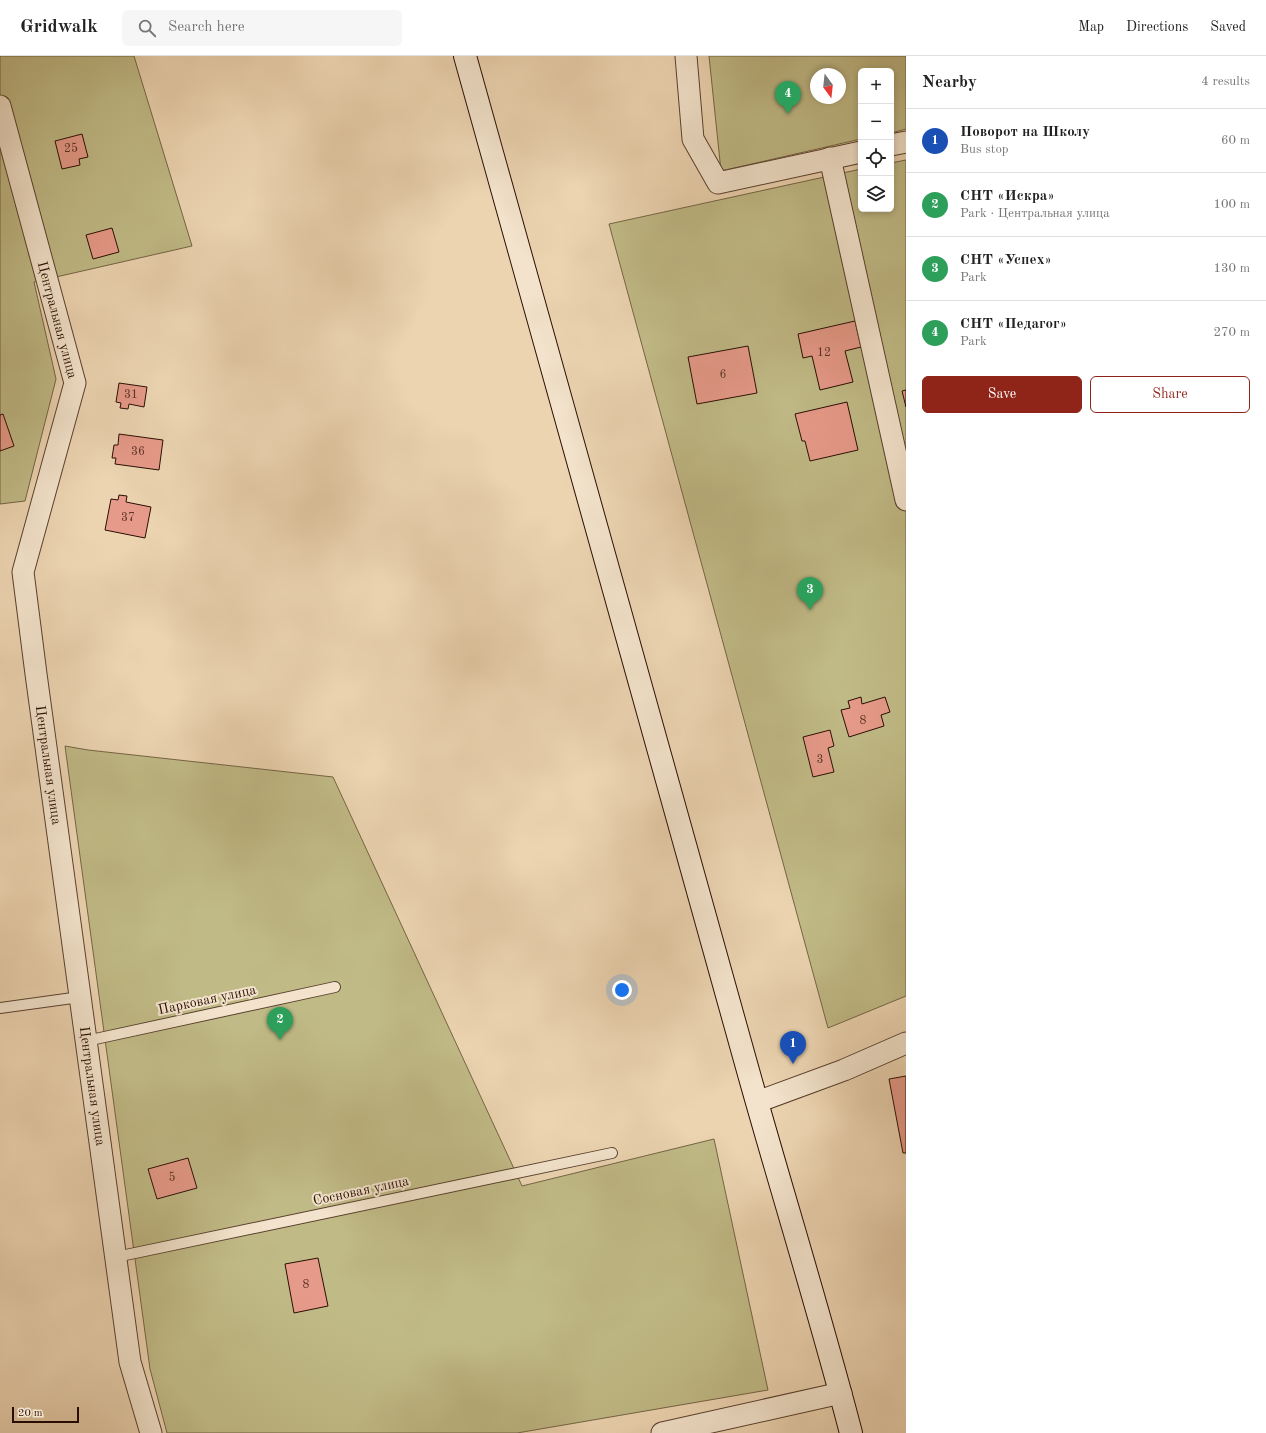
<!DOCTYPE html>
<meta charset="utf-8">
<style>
:root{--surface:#fff;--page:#f6f6f6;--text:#222;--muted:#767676;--line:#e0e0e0;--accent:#8f2418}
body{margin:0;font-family:"Old Standard TT",serif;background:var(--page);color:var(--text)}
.controls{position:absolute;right:12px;top:12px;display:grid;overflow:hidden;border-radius:6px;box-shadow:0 2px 6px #0003}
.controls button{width:36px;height:36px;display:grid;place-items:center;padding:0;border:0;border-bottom:1px solid var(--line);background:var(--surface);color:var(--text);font:20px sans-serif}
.compass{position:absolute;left:810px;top:12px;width:36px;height:36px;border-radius:50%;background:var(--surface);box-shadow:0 2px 6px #0003;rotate:165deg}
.scale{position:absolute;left:12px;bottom:10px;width:67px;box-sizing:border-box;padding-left:4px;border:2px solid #2a0e03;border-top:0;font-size:11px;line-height:14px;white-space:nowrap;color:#2a0e03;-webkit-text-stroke:3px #f3e3cc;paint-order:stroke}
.you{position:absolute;left:622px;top:934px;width:14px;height:14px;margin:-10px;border:3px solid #fff;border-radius:50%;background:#1a73e8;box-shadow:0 0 0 6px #1a73e833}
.badge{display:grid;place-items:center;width:26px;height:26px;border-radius:50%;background:var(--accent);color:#fff;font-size:13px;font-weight:700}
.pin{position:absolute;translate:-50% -33px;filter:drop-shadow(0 1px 2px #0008)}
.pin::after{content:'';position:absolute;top:21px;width:14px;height:12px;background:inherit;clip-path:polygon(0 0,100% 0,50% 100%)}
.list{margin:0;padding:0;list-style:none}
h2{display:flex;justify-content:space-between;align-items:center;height:52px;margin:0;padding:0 16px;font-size:17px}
h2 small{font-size:13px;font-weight:400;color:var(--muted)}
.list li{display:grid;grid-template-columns:26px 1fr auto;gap:12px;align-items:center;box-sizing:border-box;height:64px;padding:0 16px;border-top:1px solid var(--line)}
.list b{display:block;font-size:15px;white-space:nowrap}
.list p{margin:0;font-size:13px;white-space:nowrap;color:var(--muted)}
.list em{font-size:13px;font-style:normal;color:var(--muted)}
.actions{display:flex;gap:8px;padding:12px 16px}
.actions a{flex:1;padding:9px 0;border:1px solid var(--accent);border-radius:6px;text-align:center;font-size:14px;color:var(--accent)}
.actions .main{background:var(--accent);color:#fff}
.icon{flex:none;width:22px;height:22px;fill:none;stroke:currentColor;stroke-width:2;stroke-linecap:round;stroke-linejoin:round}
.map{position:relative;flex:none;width:906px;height:1377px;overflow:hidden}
header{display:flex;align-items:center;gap:24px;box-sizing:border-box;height:56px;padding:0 20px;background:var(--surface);border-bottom:1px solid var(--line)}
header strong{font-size:19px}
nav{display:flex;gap:22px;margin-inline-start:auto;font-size:14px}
.search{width:280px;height:36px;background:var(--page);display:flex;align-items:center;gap:10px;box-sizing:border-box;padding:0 14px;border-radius:6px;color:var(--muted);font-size:15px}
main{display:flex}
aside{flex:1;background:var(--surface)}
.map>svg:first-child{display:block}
</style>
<header>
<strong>Gridwalk</strong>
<div class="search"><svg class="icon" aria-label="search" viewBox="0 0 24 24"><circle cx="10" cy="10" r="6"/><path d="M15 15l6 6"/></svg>Search here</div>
<nav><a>Map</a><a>Directions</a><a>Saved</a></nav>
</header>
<main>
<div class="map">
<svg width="906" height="1377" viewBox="0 0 906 1377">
<rect width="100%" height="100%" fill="#ecd4b1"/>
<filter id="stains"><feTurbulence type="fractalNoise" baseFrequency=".005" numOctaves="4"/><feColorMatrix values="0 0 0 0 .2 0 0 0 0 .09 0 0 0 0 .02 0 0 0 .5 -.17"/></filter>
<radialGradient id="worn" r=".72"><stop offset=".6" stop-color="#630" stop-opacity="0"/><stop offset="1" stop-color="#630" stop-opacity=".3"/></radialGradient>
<g fill="#c0ba86" stroke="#756444" fill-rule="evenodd">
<path d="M0,0H134L192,190L34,226L56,323L25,445L0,448Z"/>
<path d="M709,0H906V73L891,77V15H861V83L721,115ZM816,18H840V42H816Z"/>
<path d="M906,104V940L828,972L609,168L861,113V153H891V107Z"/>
<path d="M65,690L88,694L333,721L522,1130L714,1083L768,1334L517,1377H167L150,1313Z"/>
</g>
<g fill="#e69a89" stroke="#2a0e03">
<path d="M82,78L88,101L79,103L80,109L62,113L55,85Z"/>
<path d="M112,172L119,196L93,203L86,179Z"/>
<path d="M855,265L861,291L845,295L853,326L820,334L812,300L803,302L798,278Z"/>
<path d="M748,290L757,337L697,348L688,301Z"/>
<path d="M119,327L147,331L144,351L129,348L128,353L120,352L121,347L116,346Z"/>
<path d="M906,334V351L902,335Z"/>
<path d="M847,346L858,394L810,405L805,385H802L795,358Z"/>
<path d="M3,358L14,390L0,395V359Z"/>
<path d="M119,378L163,384L159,414L115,408L116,402H112L114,389H118Z"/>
<path d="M119,439L127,440L126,446L151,451L145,482L105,474L111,443L118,444Z"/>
<path d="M861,641L862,648L885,641L890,656L881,659L884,670L849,681L841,654L850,652L848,645Z"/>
<path d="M830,674L834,690L828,692L834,716L813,721L803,681Z"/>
<path d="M906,1020V1097H903L889,1023Z"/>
<path d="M188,1102L197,1132L157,1143L148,1113Z"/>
<path d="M318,1202L328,1250L294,1257L285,1208Z"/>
</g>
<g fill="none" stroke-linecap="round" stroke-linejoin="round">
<g stroke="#5a402e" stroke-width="12">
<g id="lane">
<path d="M0,952L80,941"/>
<path d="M86,985L335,931"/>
<path d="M116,1201L612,1097"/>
</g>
</g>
<g stroke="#5a402e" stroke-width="23">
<g id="street">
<path d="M686,0L693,83L718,127L861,96"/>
<path d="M0,50L75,327L23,516L36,618L130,1306L151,1377"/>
<path d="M891,89L906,86"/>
<path d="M830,102L906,444"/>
<path d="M757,1046L844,1014L906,987"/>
<path d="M662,1377L841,1337"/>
</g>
</g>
<g stroke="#2a0e03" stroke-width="24">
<path id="secondary" d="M465,0C560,337 654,674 747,1011C781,1133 819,1254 851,1377"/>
</g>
<use href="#lane" stroke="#f3e3cc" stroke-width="10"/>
<use href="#street" stroke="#f3e3cc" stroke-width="21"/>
<use href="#secondary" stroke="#f3e3cc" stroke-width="22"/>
</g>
<g text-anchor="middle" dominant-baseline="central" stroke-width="4" stroke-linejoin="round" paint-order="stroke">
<g font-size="12" fill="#593124">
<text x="71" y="93">25</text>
<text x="824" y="297">12</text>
<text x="723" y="319">6</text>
<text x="131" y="339">31</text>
<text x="138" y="396">36</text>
<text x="128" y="462">37</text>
<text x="863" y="665">8</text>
<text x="820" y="704">3</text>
<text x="172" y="1122">5</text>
<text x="306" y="1229">8</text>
</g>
<g font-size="14" fill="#2a0e03" stroke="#f3e3cc">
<text transform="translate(57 264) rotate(75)">Центральная улица</text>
<text transform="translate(48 709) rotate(82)">Центральная улица</text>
<text transform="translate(207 944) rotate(-12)">Парковая улица</text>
<text transform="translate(92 1030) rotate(82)">Центральная улица</text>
<text transform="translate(361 1135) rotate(-12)">Сосновая улица</text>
</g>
</g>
<rect width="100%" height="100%" filter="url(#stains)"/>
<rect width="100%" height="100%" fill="url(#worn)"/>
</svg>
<div class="controls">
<button>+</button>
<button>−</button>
<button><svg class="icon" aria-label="locate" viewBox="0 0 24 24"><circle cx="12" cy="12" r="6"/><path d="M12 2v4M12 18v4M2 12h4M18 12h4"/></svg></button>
<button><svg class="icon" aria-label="layers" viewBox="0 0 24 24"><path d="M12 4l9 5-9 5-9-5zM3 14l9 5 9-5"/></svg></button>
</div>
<svg class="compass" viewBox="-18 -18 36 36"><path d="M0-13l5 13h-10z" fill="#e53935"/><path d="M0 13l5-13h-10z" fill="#767676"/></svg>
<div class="scale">20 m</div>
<div class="you"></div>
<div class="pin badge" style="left:793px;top:1008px;background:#1a4fb4">1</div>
<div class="pin badge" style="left:280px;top:984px;background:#2e9e5b">2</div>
<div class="pin badge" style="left:810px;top:554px;background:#2e9e5b">3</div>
<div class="pin badge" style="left:788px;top:58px;background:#2e9e5b">4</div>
</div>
<aside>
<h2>Nearby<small>4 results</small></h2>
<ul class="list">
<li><span class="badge" style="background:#1a4fb4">1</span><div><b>Поворот на Школу</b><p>Bus stop</p></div><em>60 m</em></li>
<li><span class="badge" style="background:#2e9e5b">2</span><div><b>СНТ «Искра»</b><p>Park · Центральная улица</p></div><em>100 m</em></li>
<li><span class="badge" style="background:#2e9e5b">3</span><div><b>СНТ «Успех»</b><p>Park</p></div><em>130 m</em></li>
<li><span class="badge" style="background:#2e9e5b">4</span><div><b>СНТ «Педагог»</b><p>Park</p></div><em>270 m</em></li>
</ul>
<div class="actions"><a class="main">Save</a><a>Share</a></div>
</aside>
</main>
